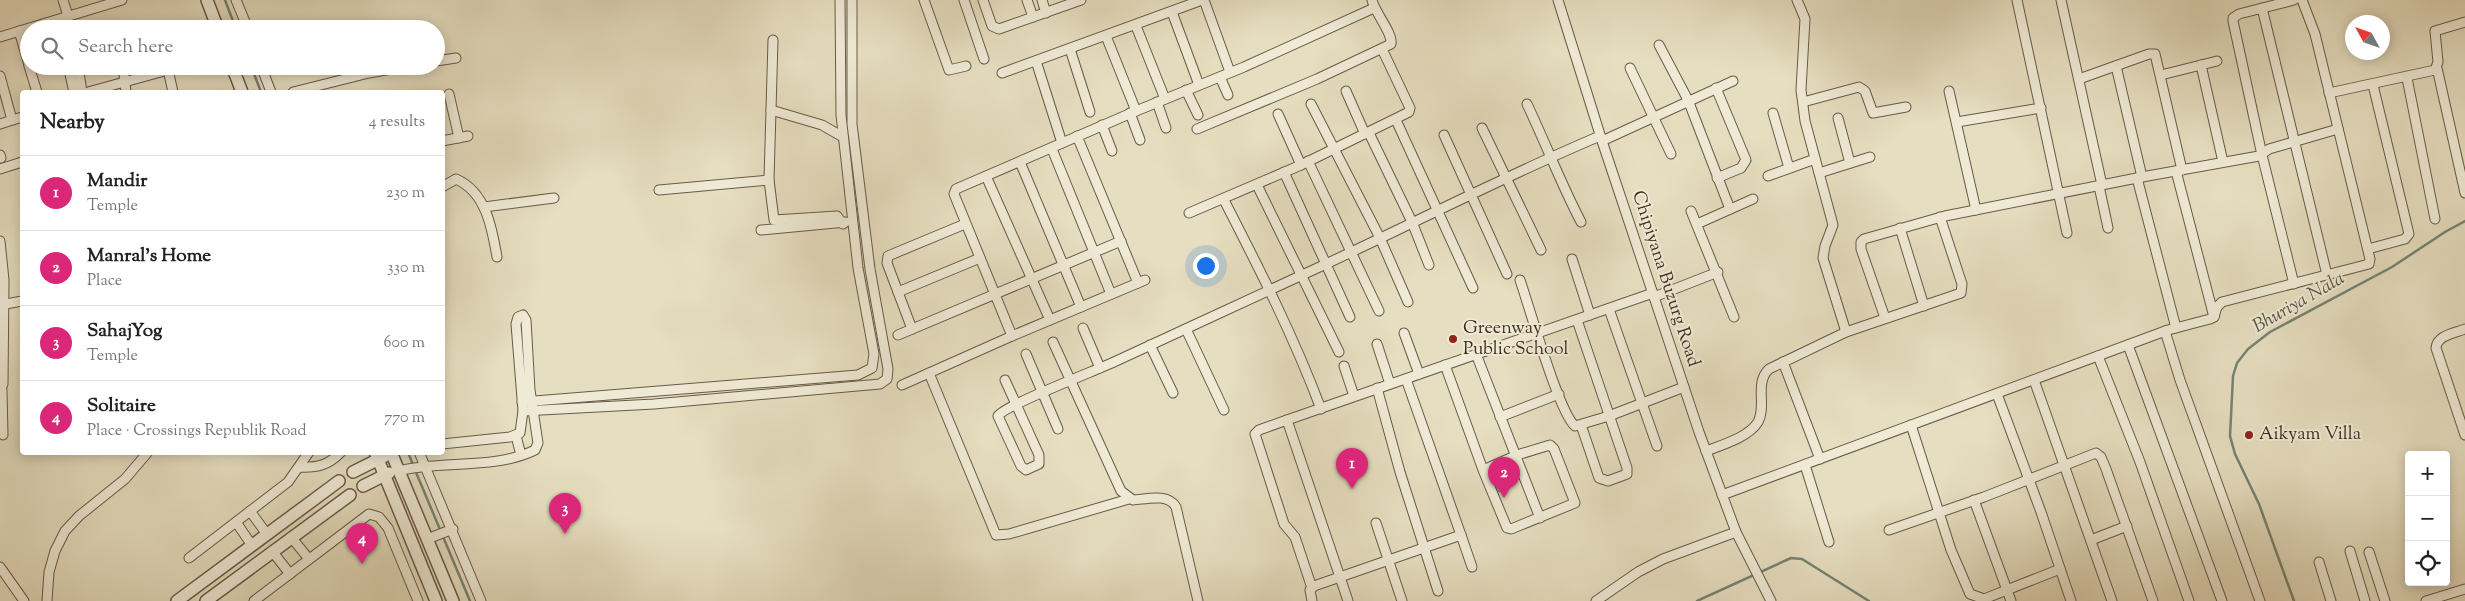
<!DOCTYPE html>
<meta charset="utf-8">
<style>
:root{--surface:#fff;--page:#f6f6f6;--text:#222;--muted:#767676;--line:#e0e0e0;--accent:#db2777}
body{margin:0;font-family:"Sorts Mill Goudy",serif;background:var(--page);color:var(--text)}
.controls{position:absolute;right:15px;bottom:15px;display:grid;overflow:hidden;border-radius:5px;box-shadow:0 2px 12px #0003}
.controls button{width:45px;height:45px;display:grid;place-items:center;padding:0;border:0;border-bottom:1px solid var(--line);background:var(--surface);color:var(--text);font:25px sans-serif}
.compass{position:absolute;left:2345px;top:15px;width:45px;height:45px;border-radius:50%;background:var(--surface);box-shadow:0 2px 12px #0003;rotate:310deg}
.you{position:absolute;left:1205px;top:265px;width:18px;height:18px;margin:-12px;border:4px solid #fff;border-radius:50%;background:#1a73e8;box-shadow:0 0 0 8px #1a73e833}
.badge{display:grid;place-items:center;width:32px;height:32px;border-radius:50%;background:var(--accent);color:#fff;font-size:16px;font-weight:700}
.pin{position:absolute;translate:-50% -41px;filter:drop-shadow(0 1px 2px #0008)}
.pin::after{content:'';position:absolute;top:26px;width:18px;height:15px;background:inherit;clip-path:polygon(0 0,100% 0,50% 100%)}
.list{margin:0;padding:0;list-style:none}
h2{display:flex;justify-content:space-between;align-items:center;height:65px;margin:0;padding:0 20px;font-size:21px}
h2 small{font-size:16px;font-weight:400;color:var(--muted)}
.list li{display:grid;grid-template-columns:32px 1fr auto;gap:15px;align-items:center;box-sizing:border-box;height:75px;padding:0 20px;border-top:1px solid var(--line)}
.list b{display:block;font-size:19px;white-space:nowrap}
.list p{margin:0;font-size:16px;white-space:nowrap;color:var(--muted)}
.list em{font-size:16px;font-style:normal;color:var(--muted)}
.icon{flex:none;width:28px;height:28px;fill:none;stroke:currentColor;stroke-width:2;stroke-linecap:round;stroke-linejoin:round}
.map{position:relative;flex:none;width:2465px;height:601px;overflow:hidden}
.search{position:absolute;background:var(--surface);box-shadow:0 2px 12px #0003;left:20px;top:20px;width:425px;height:55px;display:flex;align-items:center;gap:12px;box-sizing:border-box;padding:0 18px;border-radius:28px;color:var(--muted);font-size:19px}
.panel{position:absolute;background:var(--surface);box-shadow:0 2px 12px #0003;left:20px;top:90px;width:425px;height:365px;border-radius:5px}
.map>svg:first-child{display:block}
</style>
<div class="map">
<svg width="2465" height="601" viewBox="0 0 2465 601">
<rect width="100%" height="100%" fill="#e6dec0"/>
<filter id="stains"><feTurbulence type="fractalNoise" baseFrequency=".004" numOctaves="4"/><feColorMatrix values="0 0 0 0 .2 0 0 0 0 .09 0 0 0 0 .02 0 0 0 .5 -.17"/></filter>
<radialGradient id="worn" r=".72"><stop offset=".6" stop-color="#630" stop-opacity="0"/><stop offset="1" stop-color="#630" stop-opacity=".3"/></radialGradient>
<path fill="#b2c295" stroke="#78785a" d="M1514,459L1519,477L1504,483L1506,488L1495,493L1485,471Z"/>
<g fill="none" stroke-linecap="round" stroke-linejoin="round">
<g stroke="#748474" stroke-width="2.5">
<path d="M225,0L236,29"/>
<path d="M251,66L261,92"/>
<path d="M408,452L413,465"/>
<path d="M415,470L470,601"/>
<path d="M1697,601L1791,558L1802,559L1869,601"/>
<path d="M2294,601L2259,504L2235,454L2230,436L2233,376L2237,363L2248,349L2270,332L2392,267L2445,232L2465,221"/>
</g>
<g stroke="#695a47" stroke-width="11">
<g id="minor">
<path d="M63,0L68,16"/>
<path d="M236,0L248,29"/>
<path d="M924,0L949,70L966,66"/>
<path d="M964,0L984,59"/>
<path d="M983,0L992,26L999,29L1081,0"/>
<path d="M1027,0L1033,17"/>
<path d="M1042,0L1046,13"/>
<path d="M1204,0L1230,72"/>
<path d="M1558,0L1602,141L1699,432L1736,532L1771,601"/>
<path d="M1797,0L1805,19L1801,90L1805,121L1833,225L1825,246L1823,258L1846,332"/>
<path d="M2017,0L2067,233"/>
<path d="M2061,0L2102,185"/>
<path d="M2294,0L2239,14L2233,18V21L2262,155L2294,284"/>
<path d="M2262,8L2327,275"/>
<path d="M1172,12L1199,85"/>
<path d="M1136,26L1165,99"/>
<path d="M19,31L29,65"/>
<path d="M1106,36L1136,111"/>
<path d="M0,37L122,0"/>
<path d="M773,40L769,180L774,220L837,216L843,224"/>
<path d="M1659,45L1688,100L1730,209"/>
<path d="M1070,49L1090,112"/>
<path d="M436,61L456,58"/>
<path d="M1036,61L1062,143"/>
<path d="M2201,65L2223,162"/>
<path d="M29,66L37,92"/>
<path d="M68,66L74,92"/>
<path d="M78,66L82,92"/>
<path d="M123,66L126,92"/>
<path d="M261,66L271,92"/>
<path d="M2116,66L2142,177"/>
<path d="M1630,68L1671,154"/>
<path d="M2437,68L2465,193"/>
<path d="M1002,73L1202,0"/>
<path d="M2161,75L2217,61"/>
<path d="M0,76L12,120"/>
<path d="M1220,77L1228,95"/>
<path d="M2407,78L2435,219"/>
<path d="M2079,79L2149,54H2155L2182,170"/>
<path d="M1716,88L1746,160L1741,168L1717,178"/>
<path d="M1186,90L1198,115"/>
<path d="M1346,91L1365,134"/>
<path d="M1949,91L1976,210"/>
<path d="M88,92L168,70"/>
<path d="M173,92L168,70L183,66"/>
<path d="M293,92L369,73L408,66"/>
<path d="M2329,93L2435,70L2438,62L2435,31L2465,22"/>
<path d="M449,94L459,138"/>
<path d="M1157,102L1166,128"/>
<path d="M1803,102L1859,87L1865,91L1873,113L1906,107"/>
<path d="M1311,104L1380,238L1408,302"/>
<path d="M1527,104C1546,144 1561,184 1581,222"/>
<path d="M771,110L822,125L843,137"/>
<path d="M1130,113L1140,140"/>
<path d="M1773,113L1789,168"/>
<path d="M1278,114L1301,165"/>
<path d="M1838,118L1850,163"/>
<path d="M1396,120L1473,288"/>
<path d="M1957,122L2041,108"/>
<path d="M0,124L22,117"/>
<path d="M1102,125L1112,151"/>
<path d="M1482,128L1541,250"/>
<path d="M1197,129L1317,79L1391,44C1393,33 1375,13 1372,0"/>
<path d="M1369,133L1412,222L1429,265"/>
<path d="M1444,135L1507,274"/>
<path d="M1077,136L1138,283"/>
<path d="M442,141L468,136"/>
<path d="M1602,141L1733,81"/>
<path d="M1052,149L1111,294"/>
<path d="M0,155L1,158"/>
<path d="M1308,161L1379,311"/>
<path d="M1020,162L1081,307"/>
<path d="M0,169L22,162"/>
<path d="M2176,171L2214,317"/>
<path d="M1284,172L1350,317"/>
<path d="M1819,173L1870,157"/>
<path d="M986,176L1050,320"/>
<path d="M1768,176L1815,159"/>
<path d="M2137,178L2176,328"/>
<path d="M1257,185L1339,352"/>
<path d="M2099,186L2108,228"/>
<path d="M442,187L456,179C486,192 492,228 497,257"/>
<path d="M659,190L769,180"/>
<path d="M1224,200C1259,268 1294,337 1321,409"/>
<path d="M484,207L554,198"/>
<path d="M1691,211L1734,317"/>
<path d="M1189,213L1301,165L1409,112L1410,108L1382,49"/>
<path d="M1697,224L1753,199"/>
<path d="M1900,228L1924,306"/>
<path d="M761,230L846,222"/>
<path d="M0,241L4,280L3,384L0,391"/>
<path d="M2368,249L2405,239L2409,234L2373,85"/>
<path d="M1572,259L1590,315"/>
<path d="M1520,280C1529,306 1559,413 1575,426L1609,416L1684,387"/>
<path d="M898,292L980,258"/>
<path d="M1654,297L1718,272"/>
<path d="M0,305L22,301"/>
<path d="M1609,309L1657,446"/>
<path d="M1885,318L1861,249V242L1864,239L1945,216L2142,177L2259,156L2269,149L2338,129"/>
<path d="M1577,320L1627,468V474L1608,481L1599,478L1581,425"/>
<path d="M1083,328L1100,368"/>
<path d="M912,329L887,263L888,256L965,224"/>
<path d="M1186,329L1224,410"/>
<path d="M2465,329C2455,333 2437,335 2436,348L2465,435"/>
<path d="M2165,331L2180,380L2260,601"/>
<path d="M1404,333L1419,374"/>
<path d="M898,335L1121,241"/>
<path d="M1012,336L1145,280"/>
<path d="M1053,342L1121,491L1133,500C1147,499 1168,493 1176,507L1198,601"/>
<path d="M1377,344L1390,384"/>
<path d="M1150,345L1173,393"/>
<path d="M2128,345L2222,601"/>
<path d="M1026,354L1058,429"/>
<path d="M1476,354L1540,518"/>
<path d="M2098,356L2140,462L2189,601"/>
<path d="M1783,362L1820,459"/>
<path d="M1445,365L1483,470L1507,528L1511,529L1575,503L1554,449L1550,445L1517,455L1483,470"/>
<path d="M1344,366L1354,396"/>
<path d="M929,373L996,535L1009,534L1129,499"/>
<path d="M1005,380L1039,455V464L1026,470L1021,466L998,416C1003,406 1097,370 1114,362C1184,329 1256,297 1326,264C1418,221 1507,175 1600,136"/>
<path d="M2034,380L2112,601"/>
<path d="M902,385L1012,336L954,194L956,189L1136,111L1244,67L1374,8"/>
<path d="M1377,388L1400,472L1438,591"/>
<path d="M2,390L3,435"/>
<path d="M1997,394L2041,512L2071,601"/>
<path d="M522,402L858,375L872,368L874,354L858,268L841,115L840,0"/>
<path d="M523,411L654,404L880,384L887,379L888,369L870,269L852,124V0"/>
<path d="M1500,417L1559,394"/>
<path d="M1287,420L1259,430L1255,434L1284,524L1295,537L1312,588"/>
<path d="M1911,425L1951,550L1970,594L1984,599L2060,569"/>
<path d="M516,436L521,455"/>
<path d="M1706,451C1722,445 1749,437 1758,422C1767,406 1754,383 1769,369L1846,332L1961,293L1962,284L1940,217"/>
<path d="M419,452L481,601"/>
<path d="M1805,465L1829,542"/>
<path d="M299,467C317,468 329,465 341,452"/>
<path d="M398,471C442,460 494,470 535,450L538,443L530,390L526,320L523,315L518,317L516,324L523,411L520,433L510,437L442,444"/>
<path d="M1722,495L2168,330L2210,319L2214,317L2217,307L2222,302L2369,264L2370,259L2315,34L2302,0"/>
<path d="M1974,500L2011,601"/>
<path d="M250,511L266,533"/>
<path d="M236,522L251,544"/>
<path d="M1376,523L1402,601"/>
<path d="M1889,530L1984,497L2096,453L2101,457L2106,469L2153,601"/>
<path d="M1461,535L1472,567"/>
<path d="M291,537L309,559"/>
<path d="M427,539L453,529"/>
<path d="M2091,540L2127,526"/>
<path d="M272,551L290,574"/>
<path d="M2350,551L2365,601"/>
<path d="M2369,552L2385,601"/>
<path d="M189,558L288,482L309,452"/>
<path d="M2319,562L2331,601"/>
<path d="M0,567L24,601"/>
<path d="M47,601L49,572L55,551L65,531L79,516L125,479L148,452"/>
<path d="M254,601L369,514L379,517L388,528L418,601"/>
<path d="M1312,601L1310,590L1314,586L1461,535L1406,379"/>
<path d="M1348,601L1287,420L1653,293"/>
<path d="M1596,601L1638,572L1663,559L1736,532"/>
<path d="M2426,601L2465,589"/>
</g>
</g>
<g stroke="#695a47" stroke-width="14">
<g id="tertiary">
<path d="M207,0L218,29"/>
<path d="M232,66L242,92"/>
<path d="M375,452L436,601"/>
<path d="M391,452L453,601"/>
<path d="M353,472L385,456"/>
<path d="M363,486L389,473"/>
<path d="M177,601L339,481"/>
<path d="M206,601L350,495"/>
</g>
</g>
<use href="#minor" stroke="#efead6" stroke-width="9"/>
<use href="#tertiary" stroke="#efead6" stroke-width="11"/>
</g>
<g fill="#8f2418" stroke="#efead6" stroke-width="2">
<circle cx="1453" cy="339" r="5"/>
<circle cx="2249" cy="435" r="5"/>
</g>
<g text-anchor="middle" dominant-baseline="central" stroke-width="4" stroke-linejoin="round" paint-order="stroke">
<g font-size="18" fill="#3f2e1f" stroke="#efead6">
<text transform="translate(1665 279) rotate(72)">Chipiyana Buzurg Road</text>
</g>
<g font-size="18" fill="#3f2e1f" stroke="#efead6" text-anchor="start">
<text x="1463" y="329">Greenway<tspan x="1463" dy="21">Public School</tspan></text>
<text x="2259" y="435">Aikyam Villa</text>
</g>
<g font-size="19" font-style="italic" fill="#555242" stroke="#efead6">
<text transform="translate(2299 303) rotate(-30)">Bhuriya Nala</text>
</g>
</g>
<rect width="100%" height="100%" filter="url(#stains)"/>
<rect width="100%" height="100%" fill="url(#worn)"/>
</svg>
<div class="controls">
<button>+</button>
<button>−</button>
<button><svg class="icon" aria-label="locate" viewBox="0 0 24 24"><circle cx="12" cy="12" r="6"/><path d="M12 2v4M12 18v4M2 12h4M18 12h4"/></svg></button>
</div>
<svg class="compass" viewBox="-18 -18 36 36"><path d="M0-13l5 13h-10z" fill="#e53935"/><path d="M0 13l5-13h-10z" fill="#767676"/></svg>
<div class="you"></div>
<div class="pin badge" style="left:1352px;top:489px">1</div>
<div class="pin badge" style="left:1504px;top:498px">2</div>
<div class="pin badge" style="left:565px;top:534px">3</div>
<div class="pin badge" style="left:362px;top:564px">4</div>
<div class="search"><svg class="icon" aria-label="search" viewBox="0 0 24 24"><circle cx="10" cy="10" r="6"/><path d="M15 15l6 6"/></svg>Search here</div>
<section class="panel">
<h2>Nearby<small>4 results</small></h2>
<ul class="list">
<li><span class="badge">1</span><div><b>Mandir</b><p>Temple</p></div><em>230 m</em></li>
<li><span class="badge">2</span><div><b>Manral's Home</b><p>Place</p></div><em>330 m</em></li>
<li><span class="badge">3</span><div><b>SahajYog</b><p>Temple</p></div><em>600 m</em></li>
<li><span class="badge">4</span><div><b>Solitaire</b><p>Place · Crossings Republik Road</p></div><em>770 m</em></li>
</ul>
</section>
</div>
